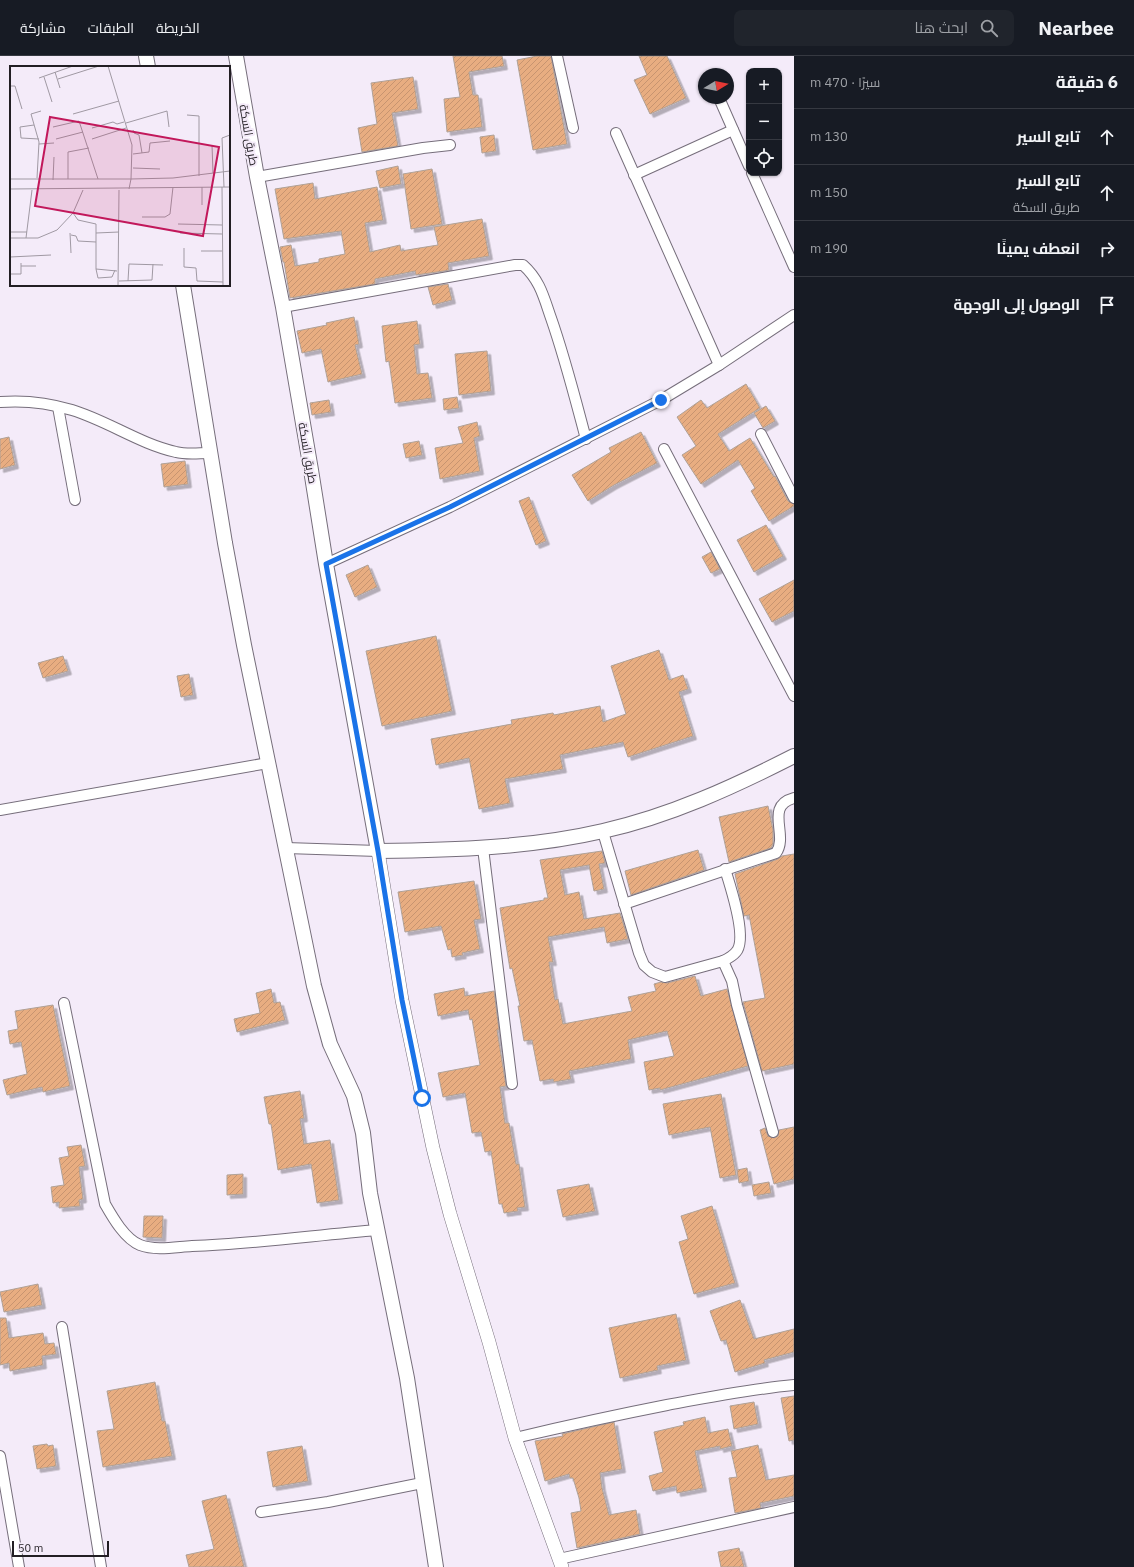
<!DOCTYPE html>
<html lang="ar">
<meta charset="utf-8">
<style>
:root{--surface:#171b24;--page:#20242c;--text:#f1f3f6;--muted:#9ea1a6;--line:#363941}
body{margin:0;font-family:"IBM Plex Sans",Cairo,sans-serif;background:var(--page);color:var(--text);direction:rtl}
.controls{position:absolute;right:12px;top:12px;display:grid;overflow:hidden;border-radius:8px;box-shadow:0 1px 3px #0004}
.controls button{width:36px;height:36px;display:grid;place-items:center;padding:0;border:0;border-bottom:1px solid var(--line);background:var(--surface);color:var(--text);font:20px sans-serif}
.compass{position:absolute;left:698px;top:12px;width:36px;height:36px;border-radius:50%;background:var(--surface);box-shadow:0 1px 3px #0004;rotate:80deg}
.scale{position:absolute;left:12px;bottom:10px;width:97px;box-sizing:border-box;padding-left:4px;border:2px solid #221e23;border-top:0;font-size:11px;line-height:14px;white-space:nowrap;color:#221e23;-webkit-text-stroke:3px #f4ebf9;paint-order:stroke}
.stop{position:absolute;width:12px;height:12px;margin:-9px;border:3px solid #1a73e8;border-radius:50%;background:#fff}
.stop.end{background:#1a73e8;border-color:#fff;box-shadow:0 1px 4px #0008}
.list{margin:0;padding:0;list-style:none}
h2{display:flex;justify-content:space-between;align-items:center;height:52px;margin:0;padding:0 16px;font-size:17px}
h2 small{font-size:13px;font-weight:400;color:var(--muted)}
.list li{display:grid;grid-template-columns:26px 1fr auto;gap:12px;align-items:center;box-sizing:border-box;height:56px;padding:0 16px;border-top:1px solid var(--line)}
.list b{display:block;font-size:15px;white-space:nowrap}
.list p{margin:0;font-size:13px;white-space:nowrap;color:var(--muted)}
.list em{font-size:13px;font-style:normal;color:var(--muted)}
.icon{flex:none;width:22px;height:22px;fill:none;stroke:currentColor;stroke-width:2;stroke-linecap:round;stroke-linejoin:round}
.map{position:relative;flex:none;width:794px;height:1511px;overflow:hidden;direction:ltr}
header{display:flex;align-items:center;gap:24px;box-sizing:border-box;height:56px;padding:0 20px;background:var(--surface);border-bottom:1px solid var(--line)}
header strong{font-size:19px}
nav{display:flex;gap:22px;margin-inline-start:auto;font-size:14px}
.search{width:280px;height:36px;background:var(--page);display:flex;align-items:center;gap:10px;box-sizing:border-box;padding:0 14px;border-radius:8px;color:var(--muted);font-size:15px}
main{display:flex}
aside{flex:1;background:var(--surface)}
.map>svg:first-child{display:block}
</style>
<header>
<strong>Nearbee</strong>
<div class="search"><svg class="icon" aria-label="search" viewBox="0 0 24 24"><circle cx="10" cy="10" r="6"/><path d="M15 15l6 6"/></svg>ابحث هنا</div>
<nav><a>الخريطة</a><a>الطبقات</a><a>مشاركة</a></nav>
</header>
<main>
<aside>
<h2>6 دقيقة<small>سيرًا · 470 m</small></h2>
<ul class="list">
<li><svg class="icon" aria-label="ahead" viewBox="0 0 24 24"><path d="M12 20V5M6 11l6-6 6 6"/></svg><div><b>تابع السير</b></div><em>130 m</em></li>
<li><svg class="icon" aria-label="ahead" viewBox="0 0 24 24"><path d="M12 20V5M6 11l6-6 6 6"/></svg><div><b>تابع السير</b><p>طريق السكة</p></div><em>150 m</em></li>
<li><svg class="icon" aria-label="right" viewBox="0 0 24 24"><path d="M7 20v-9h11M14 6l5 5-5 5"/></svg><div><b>انعطف يمينًا</b></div><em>190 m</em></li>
<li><svg class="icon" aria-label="arrive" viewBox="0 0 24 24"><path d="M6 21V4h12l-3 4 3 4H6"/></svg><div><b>الوصول إلى الوجهة</b></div></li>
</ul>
</aside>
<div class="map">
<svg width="794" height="1511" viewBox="0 0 794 1511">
<defs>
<pattern id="building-hatch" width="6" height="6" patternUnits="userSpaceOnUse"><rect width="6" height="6" fill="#e8ad81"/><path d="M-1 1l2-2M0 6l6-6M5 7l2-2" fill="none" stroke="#c7946f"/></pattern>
<filter id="shadow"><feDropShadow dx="3.5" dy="3.5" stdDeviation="0" flood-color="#0004"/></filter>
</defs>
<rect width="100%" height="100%" fill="#f4ebf9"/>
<g fill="url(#building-hatch)" stroke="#afa197" filter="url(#shadow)">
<path d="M453,0H502L504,10L469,16L473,39H478L482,71L447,76L444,43L460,41Z"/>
<path d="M537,0H551L567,88L533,94L517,4Z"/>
<path d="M639,0H667L686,42L650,58L634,24L647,19Z"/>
<path d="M413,21L418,53L392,57L398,90L362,96L358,72L377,68L371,27Z"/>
<path d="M494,79L496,95L482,97L480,81Z"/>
<path d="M398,110L401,128L380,132L376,115Z"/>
<path d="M432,113L442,168L411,173L403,118Z"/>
<path d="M313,127L315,143L377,131L383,164L365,167L370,196L400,189L401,195L438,189L434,171L482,163L489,200L448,207L449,214L444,215L416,219L415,215L375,223V228L290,242L284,206H283L280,191L291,189L295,210L319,206V203L345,198L341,175L284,183L275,133Z"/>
<path d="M448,228L452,244L433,249L428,231Z"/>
<path d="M354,261L359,288L355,289L362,318L328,326L321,293L302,297L297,275L327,269L326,267Z"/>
<path d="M417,265L420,288L414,289L417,318L428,317L432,342L395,347L389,305L386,306L382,270Z"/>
<path d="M487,295L491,335L459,339L455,298Z"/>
<path d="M746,328L760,352L718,378L729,395L750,382L774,421L775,420L788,445L794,448V450L769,465L751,435L755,432L738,404L701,428L682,399L696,390L677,361L701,344L707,352Z"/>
<path d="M457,341L459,352L444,354L443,343Z"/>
<path d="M329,344L331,356L312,359L310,347Z"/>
<path d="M766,350L775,365L763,372L754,357Z"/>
<path d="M477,366L480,380L474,382L480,415L440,423L435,392L463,387L458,371Z"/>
<path d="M641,376L657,407L614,429L588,445L572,419L611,396L609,392Z"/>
<path d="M9,381L15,409L0,413V383Z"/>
<path d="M419,385L422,399L406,402L403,388Z"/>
<path d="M185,405L188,428L164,431L161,408Z"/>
<path d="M529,441L546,485L536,489L519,445Z"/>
<path d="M766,469L783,500L754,516L737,484Z"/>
<path d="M711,496L720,513L711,517L702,501Z"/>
<path d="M368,509L377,531L355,541L346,519Z"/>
<path d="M794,524V555L772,566L759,543Z"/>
<path d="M436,580L452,655L382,670L366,595Z"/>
<path d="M659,594L669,624L683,619L688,633L679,636L693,680L628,701L623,686L560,699L563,713L505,723L510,747L479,753L469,702L436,709L431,683L512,668L511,664L553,657L554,659L600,650L603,666L626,658L611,610Z"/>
<path d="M63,600L68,615L43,622L38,607Z"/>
<path d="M189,618L193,639L181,641L177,620Z"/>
<path d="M768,750L773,774V788L771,792L729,806L719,761Z"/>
<path d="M698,794L704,814L631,839L625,815Z"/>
<path d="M602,795L605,807L599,808L604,833L594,835L589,809L560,814L565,839L579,836L584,863L620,857L628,883L607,887L604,871L548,881L553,906H549L555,944L558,943L563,968L632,955L628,941L656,935L654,928L661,926L667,927L695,920L701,940L727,933L748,1010L660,1034V1032L649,1034L644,1006L674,1000L667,975L628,984L631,1003L569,1015L571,1023L554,1026L553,1023L540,1025L532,984L524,985L518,950H520L512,912L510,913L500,852L544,844V842H548L540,804Z"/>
<path d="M794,798V1008L762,1015L743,946L765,942L749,859L744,860L735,818L778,803L782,800Z"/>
<path d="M474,825L481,863L474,864L480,893L462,897L463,899L452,901L451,893L448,894L441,870L405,876L398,836Z"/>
<path d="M464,932L465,940L494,935L499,974H497L506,1030L500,1031L505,1067H509L516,1108H519L525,1151L517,1152L518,1155L504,1157L502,1148H499L491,1095L485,1096L481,1076L472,1077L465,1037L443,1041L438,1017L480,1009L472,963L470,964L468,954L438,960L434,938Z"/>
<path d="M271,933L274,947L280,946L285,964L237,976L234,963L260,957L256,937Z"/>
<path d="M53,949L70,1030L43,1036L42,1031L7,1039L3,1024L27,1018L21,986L10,988L8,975L18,973L15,955Z"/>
<path d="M300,1035L304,1062L300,1063L304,1088L330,1084L339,1144L317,1147L311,1108L278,1114L271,1068H269L264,1041Z"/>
<path d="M721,1038L736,1119L720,1122L710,1071L669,1079L663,1048Z"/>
<path d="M794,1071V1123L774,1128L760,1074L765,1072L768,1080L774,1082L778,1080L779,1074Z"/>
<path d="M81,1089L85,1110L79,1111L83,1143L79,1144L80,1150L59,1152V1146L53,1147L51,1131L64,1129L59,1102L69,1100L67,1091Z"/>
<path d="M747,1112L749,1125L739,1127L737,1114Z"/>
<path d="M243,1118V1138L227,1139V1119Z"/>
<path d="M769,1126L771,1137L754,1140L752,1129Z"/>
<path d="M589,1128L595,1155L563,1161L557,1134Z"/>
<path d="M712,1150L735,1227L694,1238L679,1186L688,1183L681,1160Z"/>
<path d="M144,1160H163L162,1182L143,1181Z"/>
<path d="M38,1228L42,1249L4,1256L0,1236Z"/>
<path d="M740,1244L754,1283L794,1273V1296L764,1304L765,1307L735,1316L726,1284L721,1285L710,1255Z"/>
<path d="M676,1258L686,1304L657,1310L658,1314L620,1322L609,1272Z"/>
<path d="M0,1262H6L9,1282L43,1277L45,1288L54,1287L56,1298L42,1300L43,1309L10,1315L9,1307L0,1309Z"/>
<path d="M155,1326L162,1365H165L172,1400L103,1411L97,1375L114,1373L107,1335Z"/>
<path d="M794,1340V1384L789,1385L781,1342Z"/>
<path d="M754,1346L758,1368L734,1373L730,1350Z"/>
<path d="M705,1361L708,1377L728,1373L732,1390L720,1393V1390L695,1395L703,1432L677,1437L676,1430L653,1435L649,1420L663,1416L654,1376L684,1369L683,1366Z"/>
<path d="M614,1366L622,1413L600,1417L602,1432L609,1459L636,1454L640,1478L577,1492L571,1457L581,1455L579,1442L573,1422H570L569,1418L545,1425L535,1385L563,1380L562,1378Z"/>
<path d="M47,1388L48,1390L53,1389L56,1410L37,1413L33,1390Z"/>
<path d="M758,1389L766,1424L794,1419V1440L760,1447L761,1452L735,1457L729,1422L737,1421L731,1395Z"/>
<path d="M302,1390L308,1425L273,1431L267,1396Z"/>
<path d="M226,1439L244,1511H189L186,1499L214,1493L202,1445Z"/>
<path d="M739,1492L744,1511H721L718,1496Z"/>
</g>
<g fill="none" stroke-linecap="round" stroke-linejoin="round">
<g stroke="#766e7b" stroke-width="12">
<g id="minor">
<path d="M557,0L573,72"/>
<path d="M719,42L749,110"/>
<path d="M616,77L719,309"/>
<path d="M752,117L794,211"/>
<path d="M634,119L733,74"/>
<path d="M257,121L423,92L450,89"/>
<path d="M283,251L515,209H523C540,224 544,242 551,262C565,302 575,342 586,383"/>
<path d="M0,346C25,344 49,347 72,354C108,365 140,388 176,396C187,399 199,397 210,397"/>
<path d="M58,351L75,444"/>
<path d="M761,378L794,442"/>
<path d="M664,393L794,640"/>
<path d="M326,508L450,451L661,344L719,309L794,259"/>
<path d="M0,754L268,707"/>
<path d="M603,776L639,897L644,909L652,916L665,921L723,905L732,925L737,949L773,1076"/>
<path d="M286,792L378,795"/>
<path d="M483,792L512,1028"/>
<path d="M624,848L776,797C789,779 764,750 794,742"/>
<path d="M723,905C727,903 733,900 736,896C748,883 730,829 725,813"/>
<path d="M64,947L105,1148C113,1162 125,1183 140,1189C156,1195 175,1191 192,1190C254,1188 316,1179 378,1174"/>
<path d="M62,1271L101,1511"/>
<path d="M515,1382C566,1370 616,1359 667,1349C710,1341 751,1333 794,1329"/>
<path d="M0,1400L19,1511"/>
<path d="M261,1456L328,1446L422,1427"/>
<path d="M559,1503L794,1451"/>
</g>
</g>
<g stroke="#766e7b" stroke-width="14">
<path id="tertiary" d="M378,795L402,944L433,1092L450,1158L489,1286L515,1382L562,1511"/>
</g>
<g stroke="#766e7b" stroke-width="16">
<g id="secondary">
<path d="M146,0L148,11"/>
<path d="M236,0L257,121L283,251L311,414L326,508L378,795C453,794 530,792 603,775C670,760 733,731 794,700"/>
<path d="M183,229L225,487L244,589L314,930L330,988L354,1040L363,1077L370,1137L407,1322L436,1511"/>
</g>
</g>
<use href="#minor" stroke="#fff" stroke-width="10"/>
<use href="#tertiary" stroke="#fff" stroke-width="13"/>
<use href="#secondary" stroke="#fff" stroke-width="14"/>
</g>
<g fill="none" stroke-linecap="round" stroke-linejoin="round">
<path stroke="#1a73e8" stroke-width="5" d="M422,1042L402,944L378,795L326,508L450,451L661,344"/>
</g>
<g text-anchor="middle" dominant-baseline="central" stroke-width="4" stroke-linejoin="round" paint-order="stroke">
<g font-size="12" fill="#221e23" stroke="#f4ebf9">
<text transform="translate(249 79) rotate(80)">طريق السكة</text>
<text transform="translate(308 397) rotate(80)">طريق السكة</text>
</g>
</g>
<g transform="translate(10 10)">
<rect width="220" height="220" fill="#f4ebf9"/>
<path fill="none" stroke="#a099a3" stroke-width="1" d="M45,6L50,22M34,11L42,36M29,12L63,0M48,13L89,0M0,20H5L12,43M63,48L109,35M177,49L189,50V110M116,57L157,45L159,61M24,59L10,61L11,72L29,73M43,61L69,55L88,113M82,62L103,56L107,58L114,56M123,64L124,67L129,69L132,87M46,73L73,66M82,73L116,62M29,78L44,77M202,79L203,107M123,88L139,86L140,77L160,75M123,102L150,103M27,112L29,76L21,48L31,45M0,113H121L122,79L98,0M58,113V86L79,82M43,114L44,91M212,121L213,220M214,121L212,72L220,69M0,123L220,121M119,123L121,113L163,112L220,105M192,139V121M63,147L68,154L86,158V167L109,166M132,151H155L160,148L163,121M168,158L212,159M0,166H17M60,167L61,187M86,167V203L88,212L102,211L105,204M170,167L212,168M61,169L66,170L68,175L86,176M0,172H28L47,164L63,147L73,124M16,172L22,124M174,182V201L186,202L187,215L213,216M191,185H212M0,191L41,189M11,200H26M86,203L107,205M0,208H11V197M109,215L142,214L143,198M118,215L119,198L153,199M108,220L109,124"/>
<path fill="#c2185b" fill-opacity="0.15" stroke="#c2185b" stroke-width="2" d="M40,51L209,81L193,170L25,140Z"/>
<rect width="220" height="220" fill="none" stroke="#221e23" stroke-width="2"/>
</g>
</svg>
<div class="controls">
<button>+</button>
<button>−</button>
<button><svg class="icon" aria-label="locate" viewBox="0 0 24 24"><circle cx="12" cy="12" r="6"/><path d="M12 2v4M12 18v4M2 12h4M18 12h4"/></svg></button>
</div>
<svg class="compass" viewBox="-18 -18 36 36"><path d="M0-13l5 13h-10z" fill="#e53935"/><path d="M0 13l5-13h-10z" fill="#9ea1a6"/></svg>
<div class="scale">50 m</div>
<div class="stop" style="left:422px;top:1042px"></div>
<div class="stop end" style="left:661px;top:344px"></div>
</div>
</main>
